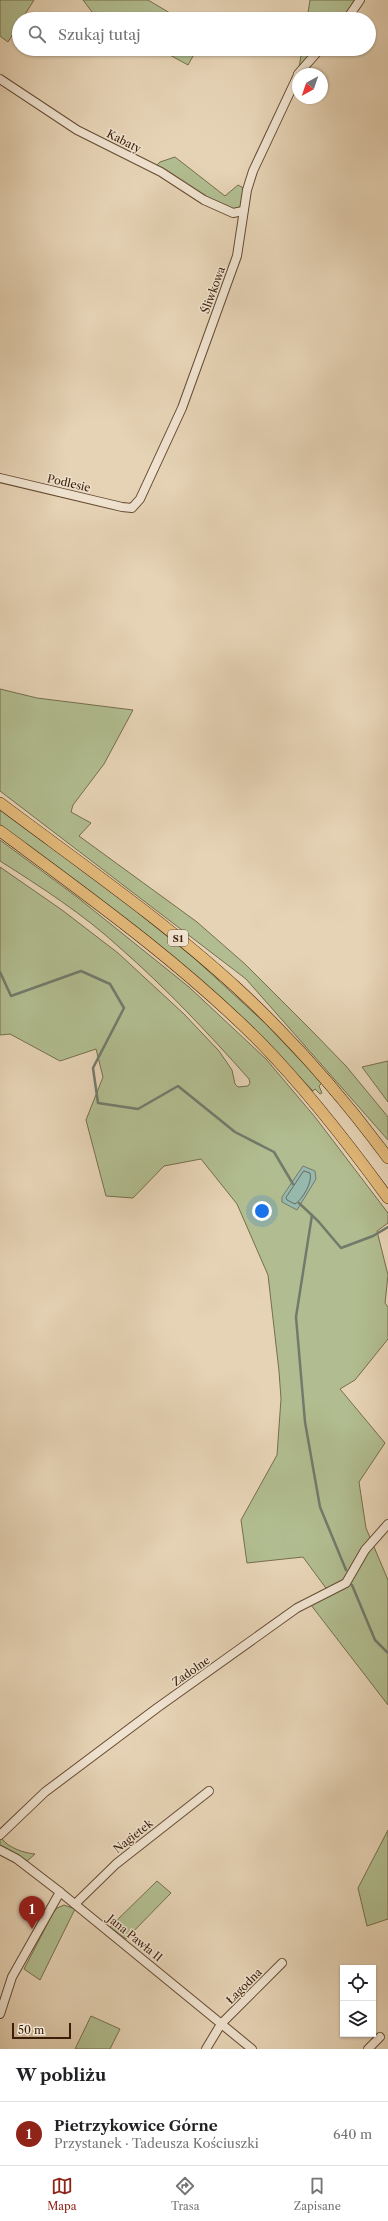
<!DOCTYPE html>
<html lang="pl">
<meta charset="utf-8">
<style>
:root{--surface:#fff;--page:#f2f2f2;--text:#202124;--muted:#757577;--line:#e0e0e0;--accent:#8f2418}
body{margin:0;font-family:"Libre Caslon Text",serif;background:var(--page);color:var(--text)}
.controls{position:absolute;right:12px;bottom:12px;display:grid;overflow:hidden;border-radius:0px;box-shadow:0 1px 3px #0004}
.controls button{width:36px;height:36px;display:grid;place-items:center;padding:0;border:0;border-bottom:1px solid var(--line);background:var(--surface);color:var(--text);font:20px sans-serif}
.compass{position:absolute;left:292px;top:68px;width:36px;height:36px;border-radius:50%;background:var(--surface);box-shadow:0 1px 3px #0004;rotate:220deg}
.scale{position:absolute;left:12px;bottom:10px;width:59px;box-sizing:border-box;padding-left:4px;border:2px solid #3c1e08;border-top:0;font-size:11px;line-height:14px;white-space:nowrap;color:#3c1e08;-webkit-text-stroke:3px #efe2cf;paint-order:stroke}
.you{position:absolute;left:262px;top:1211px;width:14px;height:14px;margin:-10px;border:3px solid #fff;border-radius:50%;background:#1a73e8;box-shadow:0 0 0 6px #1a73e833}
.badge{display:grid;place-items:center;width:26px;height:26px;border-radius:50%;background:var(--accent);color:#fff;font-size:13px;font-weight:700}
.pin{position:absolute;translate:-50% -33px;filter:drop-shadow(0 1px 2px #0008)}
.pin::after{content:'';position:absolute;top:21px;width:14px;height:12px;background:inherit;clip-path:polygon(0 0,100% 0,50% 100%)}
.list{margin:0;padding:0;list-style:none}
h2{display:flex;justify-content:space-between;align-items:center;height:52px;margin:0;padding:0 16px;font-size:17px}
h2 small{font-size:13px;font-weight:400;color:var(--muted)}
.list li{display:grid;grid-template-columns:26px 1fr auto;gap:12px;align-items:center;box-sizing:border-box;height:64px;padding:0 16px;border-top:1px solid var(--line)}
.list b{display:block;font-size:15px;white-space:nowrap}
.list p{margin:0;font-size:13px;white-space:nowrap;color:var(--muted)}
.list em{font-size:13px;font-style:normal;color:var(--muted)}
.icon{flex:none;width:22px;height:22px;fill:none;stroke:currentColor;stroke-width:2;stroke-linecap:round;stroke-linejoin:round}
.map{position:relative;flex:none;width:388px;height:2049px;overflow:hidden}
.search{position:absolute;background:var(--surface);box-shadow:0 1px 3px #0004;left:12px;right:12px;top:12px;height:44px;display:flex;align-items:center;gap:10px;box-sizing:border-box;padding:0 14px;border-radius:22px;color:var(--muted);font-size:15px}
.sheet{height:116px;background:var(--surface)}
nav{display:flex;justify-content:space-around;align-items:center;box-sizing:border-box;height:56px;border-top:1px solid var(--line);background:var(--surface);font-size:11px;color:var(--muted)}
nav a{display:grid;justify-items:center;gap:2px}
nav .on{color:var(--accent)}
.map>svg:first-child{display:block}
</style>
<div class="map">
<svg width="388" height="2049" viewBox="0 0 388 2049">
<rect width="100%" height="100%" fill="#e6d3b5"/>
<filter id="stains"><feTurbulence type="fractalNoise" baseFrequency=".005" numOctaves="4"/><feColorMatrix values="0 0 0 0 .2 0 0 0 0 .09 0 0 0 0 .02 0 0 0 .5 -.17"/></filter>
<radialGradient id="worn" r=".72"><stop offset=".6" stop-color="#630" stop-opacity="0"/><stop offset="1" stop-color="#630" stop-opacity=".3"/></radialGradient>
<g fill="#b1bd90" stroke="#766e4c">
<path d="M0,0H34L22,19H19V24L8,42L0,36Z"/>
<path d="M83,0H148L180,19H105L92,12Z"/>
<path d="M310,0H360L347,19H307Z"/>
<path d="M159,49H197L188,65Z"/>
<path d="M302,49H320L298,74Z"/>
<path d="M175,157L225,196L238,185L247,190L243,211L233,213L154,168L160,162Z"/>
<path d="M0,689L37,698L133,710L104,764L73,805L71,812L91,823L79,836L197,922L245,964L310,1029L346,1066L388,1117V1140L246,979L0,791Z"/>
<path d="M0,809L141,915L194,958L266,1024L322,1083L319,1086L322,1093L320,1094L315,1089L313,1091L277,1053L109,906L0,825Z"/>
<path d="M0,840L77,897L189,987L266,1059L315,1117L388,1213V1223L377,1231L388,1275L385,1303L388,1307V1339L355,1380L340,1389L385,1443L359,1482L366,1528L388,1580V1705L311,1605L331,1595L303,1557L247,1563L241,1520L277,1455L281,1399L279,1371L268,1275L237,1204L201,1159L164,1166L133,1198L106,1196L86,1120L103,1077L96,1049L60,1061L10,1034L0,1035V867L62,910L118,953L184,1014L219,1051L232,1070L235,1084L238,1087L248,1086L250,1083L249,1079C208,1033 166,988 119,947C83,914 41,887 0,861Z"/>
<path d="M388,1061V1102L362,1067Z"/>
<path d="M388,1830V1919L367,1926L358,1888Z"/>
<path d="M3,1835L2,1839C9,1848 24,1853 35,1854L27,1861L0,1845V1838Z"/>
<path d="M157,1881L171,1893L126,1939L110,1927Z"/>
<path d="M64,1905L75,1909L40,1980L24,1969L53,1913L57,1908Z"/>
<path d="M91,2016L120,2029L110,2049H75Z"/>
</g>
<path fill="#96b8ad" stroke="#727a6b" d="M303,1166L315,1171L316,1179L297,1210L282,1202V1197Z"/>
<g fill="none" stroke-linecap="round" stroke-linejoin="round">
<path stroke="#696b5a" stroke-width="1" d="M304,1171L310,1173C313,1182 302,1200 295,1204L287,1200L286,1198Z"/>
<g stroke="#727a6b" stroke-width="2.5">
<path d="M0,972L11,996L81,971L110,984L124,1008L93,1068L98,1103L138,1109L178,1086L235,1132L274,1152L293,1184"/>
<path d="M299,1203L318,1221L341,1248L373,1236L388,1227"/>
<path d="M312,1215L296,1317L305,1422L320,1507L346,1570"/>
<path d="M352,1585L375,1640L388,1653"/>
</g>
<g stroke="#664b33" stroke-width="10">
<g id="minor">
<path d="M347,19L360,0"/>
<path d="M298,74L320,49"/>
<path d="M0,79L77,130L161,172L204,200L233,213L243,211"/>
<path d="M0,478L122,507L132,508L140,499L182,408L237,256L247,190L253,171L298,75"/>
<path d="M0,1835L45,1792L157,1708L297,1608L346,1583L365,1550L388,1524"/>
<path d="M0,1850L17,1859L60,1892L252,2049"/>
<path d="M75,1904L116,1864L209,1791"/>
<path d="M0,2014L12,1977L60,1892"/>
<path d="M206,2049L221,2024L282,1963"/>
<path d="M368,2049L380,2037"/>
</g>
</g>
<g stroke="#3c1e08" stroke-width="12">
<g id="highway">
<path d="M0,803C80,863 164,921 238,989C293,1040 343,1097 388,1158"/>
<path d="M0,831C89,897 180,962 259,1041C307,1090 348,1143 388,1198"/>
</g>
</g>
<use href="#minor" stroke="#efe2cf" stroke-width="8"/>
<use href="#highway" stroke="#e3ba7a" stroke-width="11"/>
</g>
<g text-anchor="middle" dominant-baseline="central" stroke-width="3" stroke-linejoin="round" paint-order="stroke">
<rect fill="#efe2cf" stroke="#725944" stroke-width="1" x="168" y="930" width="20" height="16" rx="3"/>
<g font-size="10" font-weight="bold" fill="#3c1e08">
<text x="178" y="938">S1</text>
</g>
<g font-size="11" fill="#3c1e08" stroke="#efe2cf">
<text transform="translate(124 141) rotate(27)">Kabaty</text>
<text transform="translate(213 290) rotate(-70)">Śliwkowa</text>
<text transform="translate(69 483) rotate(13)">Podlesie</text>
<text transform="translate(191 1671) rotate(-35)">Zadolne</text>
<text transform="translate(133 1836) rotate(-38)">Nagietek</text>
<text transform="translate(135 1938) rotate(39)">Jana Pawła II</text>
<text transform="translate(244 1986) rotate(-45)">Łagodna</text>
</g>
</g>
<rect width="100%" height="100%" filter="url(#stains)"/>
<rect width="100%" height="100%" fill="url(#worn)"/>
</svg>
<div class="controls">
<button><svg class="icon" aria-label="locate" viewBox="0 0 24 24"><circle cx="12" cy="12" r="6"/><path d="M12 2v4M12 18v4M2 12h4M18 12h4"/></svg></button>
<button><svg class="icon" aria-label="layers" viewBox="0 0 24 24"><path d="M12 4l9 5-9 5-9-5zM3 14l9 5 9-5"/></svg></button>
</div>
<svg class="compass" viewBox="-18 -18 36 36"><path d="M0-13l5 13h-10z" fill="#e53935"/><path d="M0 13l5-13h-10z" fill="#757577"/></svg>
<div class="scale">50 m</div>
<div class="you"></div>
<div class="pin badge" style="left:32px;top:1929px">1</div>
<div class="search"><svg class="icon" aria-label="search" viewBox="0 0 24 24"><circle cx="10" cy="10" r="6"/><path d="M15 15l6 6"/></svg>Szukaj tutaj</div>
</div>
<section class="sheet">
<h2>W pobliżu<small></small></h2>
<ul class="list">
<li><span class="badge">1</span><div><b>Pietrzykowice Górne</b><p>Przystanek · Tadeusza Kościuszki</p></div><em>640 m</em></li>
</ul>
</section>
<nav>
<a class="on"><svg class="icon" aria-label="map" viewBox="0 0 24 24"><path d="M3 6l6-2 6 2 6-2v14l-6 2-6-2-6 2zM9 4v14M15 6v14"/></svg>Mapa</a>
<a><svg class="icon" aria-label="directions" viewBox="0 0 24 24"><path d="M12 3l9 9-9 9-9-9zM9 14v-3h6M13 9l2 2-2 2"/></svg>Trasa</a>
<a><svg class="icon" aria-label="saved" viewBox="0 0 24 24"><path d="M7 4h10v16l-5-4-5 4z"/></svg>Zapisane</a>
</nav>
